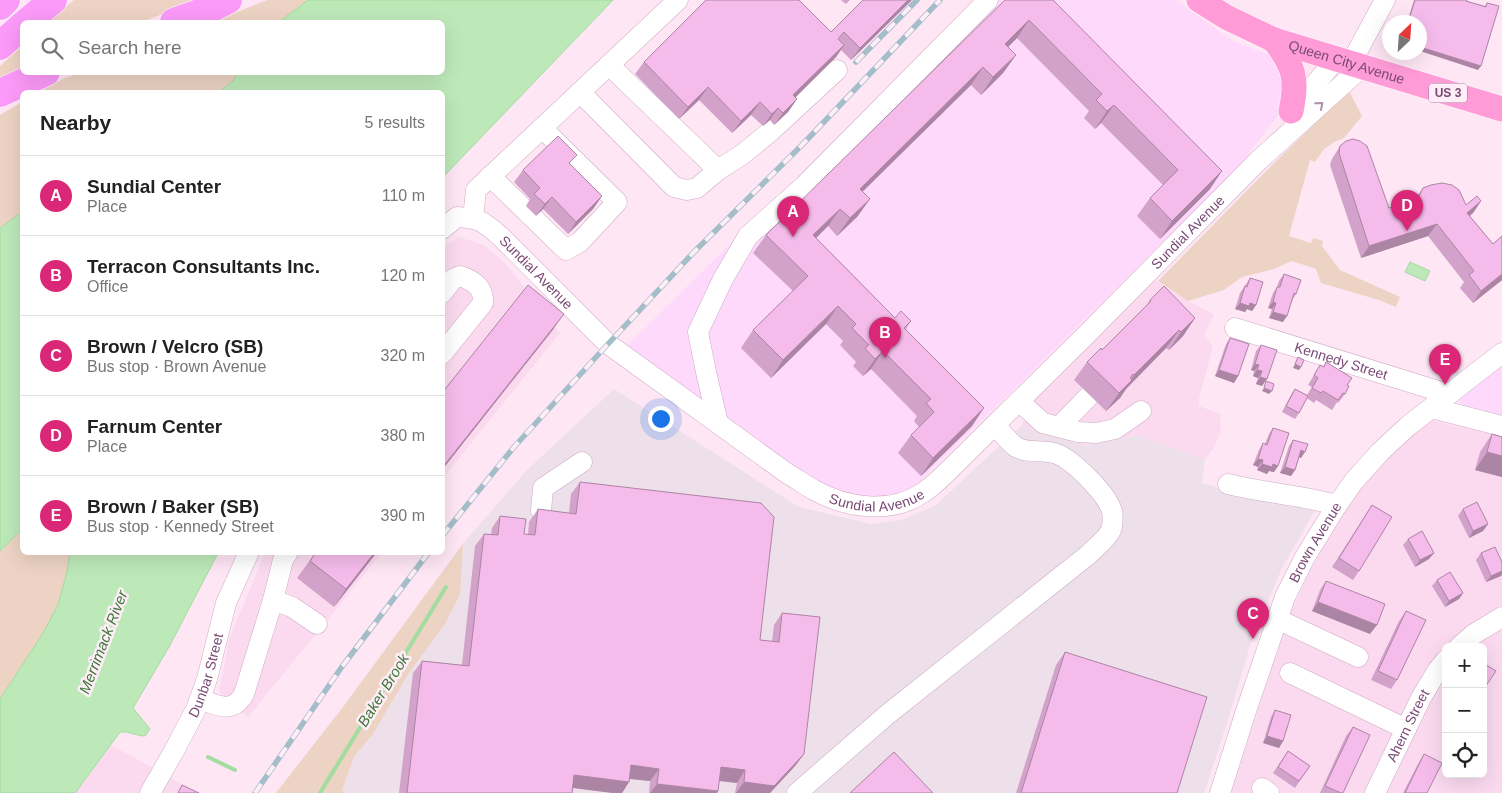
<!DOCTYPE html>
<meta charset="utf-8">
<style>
:root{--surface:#fff;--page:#f2f2f2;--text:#222;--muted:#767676;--line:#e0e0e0;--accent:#db2777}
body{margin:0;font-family:Arial,sans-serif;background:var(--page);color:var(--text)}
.controls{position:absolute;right:15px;bottom:15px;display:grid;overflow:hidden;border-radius:8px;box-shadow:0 5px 20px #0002}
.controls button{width:45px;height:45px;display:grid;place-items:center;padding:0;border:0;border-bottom:1px solid var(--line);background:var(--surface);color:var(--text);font:25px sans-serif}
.compass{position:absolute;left:1382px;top:15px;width:45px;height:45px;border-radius:50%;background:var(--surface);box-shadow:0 5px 20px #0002;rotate:25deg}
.you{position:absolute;left:660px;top:418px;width:18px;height:18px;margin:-12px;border:4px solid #fff;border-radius:50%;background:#1a73e8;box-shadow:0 0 0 8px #1a73e833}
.badge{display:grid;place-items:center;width:32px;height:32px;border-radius:50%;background:var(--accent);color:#fff;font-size:16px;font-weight:700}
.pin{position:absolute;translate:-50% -41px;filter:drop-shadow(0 1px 2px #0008)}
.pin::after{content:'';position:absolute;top:26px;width:18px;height:15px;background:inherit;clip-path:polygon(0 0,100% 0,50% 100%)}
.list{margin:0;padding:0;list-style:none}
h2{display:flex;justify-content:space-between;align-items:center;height:65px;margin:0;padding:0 20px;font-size:21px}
h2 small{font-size:16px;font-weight:400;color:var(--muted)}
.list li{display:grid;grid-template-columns:32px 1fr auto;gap:15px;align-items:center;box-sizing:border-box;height:80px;padding:0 20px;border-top:1px solid var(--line)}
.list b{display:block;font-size:19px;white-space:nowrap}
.list p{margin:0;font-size:16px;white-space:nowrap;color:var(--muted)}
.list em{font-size:16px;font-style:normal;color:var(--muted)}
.icon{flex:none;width:28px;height:28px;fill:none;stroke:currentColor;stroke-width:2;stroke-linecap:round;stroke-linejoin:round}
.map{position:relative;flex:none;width:1502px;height:793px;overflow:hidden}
.search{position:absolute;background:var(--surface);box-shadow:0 5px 20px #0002;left:20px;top:20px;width:425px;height:55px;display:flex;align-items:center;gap:12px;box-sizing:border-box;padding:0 18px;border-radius:8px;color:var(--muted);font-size:19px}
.panel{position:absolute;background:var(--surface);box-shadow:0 5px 20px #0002;left:20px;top:90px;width:425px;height:465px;border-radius:8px}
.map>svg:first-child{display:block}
</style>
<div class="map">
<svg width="1502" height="793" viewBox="0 0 1502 793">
<rect width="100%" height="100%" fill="#fee6f5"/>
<g fill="#fbdaf0" fill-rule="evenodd">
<path d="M459,237L484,245L505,263L560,333L443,478V248Z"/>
<path d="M1153,279L1188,301L1214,314L1204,336L1213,346L1199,399V406L1220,414L1221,432L1213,449L1205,459L1137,435L1085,446L1021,426L1038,394Z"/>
<path d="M1431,420L1502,437V793H1231L1289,615L1310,571L1340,517L1382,461L1414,433ZM1446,647H1483V774H1446Z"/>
<path d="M265,553H382L248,717L219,692L229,639Z"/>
<path d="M111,745L198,793H75Z"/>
</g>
<g fill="#ffd9fc">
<path d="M976,0H1177L1206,22L1233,41L1274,57L1287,78L1280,113L1242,162L1213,193L917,484L901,494L889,497L856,496L813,482L627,346Z"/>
<path d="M1502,362V416L1461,404L1459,398Z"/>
</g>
<path fill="#eee0ea" d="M614,389L799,507L871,524L902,520L936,505L1021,426L1085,446L1137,435L1205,459L1202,483L1245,495L1317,507L1282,568L1251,642L1228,720L1204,793H345L342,790L354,757L373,734L409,673L445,624L465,541L527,470Z"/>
<g fill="#edd3c3">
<path d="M74,0H198L142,22H48Z"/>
<path d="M267,0H308L279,22H212Z"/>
<path d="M22,46V70L0,81V66Z"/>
<path d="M79,73H237L233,81L219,92H39L63,79Z"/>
<path d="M1349,91L1362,116L1344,138L1336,141L1324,149L1315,162L1310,160L1289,236L1311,243L1313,238L1323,241L1322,246L1340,270L1400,297L1396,307L1379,300L1321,283L1316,269L1292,261L1274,269L1242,277L1224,290L1188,301L1158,281L1275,162Z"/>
<path d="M22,102V212L0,228V115Z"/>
<path d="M22,529V552L70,553C68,570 64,589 57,606C44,639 19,668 0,699V551Z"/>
<path d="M465,541L463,546L460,594L445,624L409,673L373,734L354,757L342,790L345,793H276L343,707Z"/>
</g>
<g fill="#bde9b9" stroke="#a2dc9e">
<path d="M308,0H613L443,177L442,92H219L233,81L237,73L442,72V22H279Z"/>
<path d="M22,212V529L0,551V228Z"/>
<path d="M1410,262L1430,271L1425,281L1405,272Z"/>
<path d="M70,553H218L169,647L133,708L150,729L145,736C136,736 129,731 120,732L75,793H0V699L42,635L58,605L67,572Z"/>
</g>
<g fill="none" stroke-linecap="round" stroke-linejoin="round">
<g stroke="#a2dc9e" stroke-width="4">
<path d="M208,757L235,770"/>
<path d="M320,793L446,587"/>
</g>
<g stroke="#cea9c6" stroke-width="21">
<g id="minor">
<path d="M1351,63L1385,0"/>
<path d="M609,65L718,170"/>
<path d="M580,92L674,187L687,190L697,188L718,170L743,154L771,131L837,70"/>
<path d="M1290,114L1337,58"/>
<path d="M490,176L566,250L580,242L617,202L542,128"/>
<path d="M473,218L476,190L678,0"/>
<path id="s1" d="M442,229L457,217C480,218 484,222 501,237L608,344L788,474C797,479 805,485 814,490C846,508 890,514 921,494C930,488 938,481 945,474L1085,336L1258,161L1363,66"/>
<path d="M442,293L453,279L460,276C474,281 484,287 483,303L442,354"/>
<path id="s2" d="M1235,328L1448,394"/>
<path d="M1019,401L1043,423L1078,432L1096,433L1115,429L1141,411"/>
<path d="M1432,408L1502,426"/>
<path d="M718,423L706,372L698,332L723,279L748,236L804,186L988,0"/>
<path d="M1059,427L1090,395"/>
<path d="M1228,484C1264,493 1301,495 1337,505"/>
<path d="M541,511L543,488L582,462"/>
<path d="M273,600L283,560L288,552"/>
<path d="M1277,619L1358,657"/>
<path d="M1459,647L1474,634L1502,617"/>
<path d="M1290,673L1406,729"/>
<path d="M200,699C218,706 233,714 244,694L273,600L292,607L317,624"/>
<path d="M1262,788L1269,793"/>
<path id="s3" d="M150,793L174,751L196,709L207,679L226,603L249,552"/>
<path d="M797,793L888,714L1088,555C1095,548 1107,539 1111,530C1113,525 1113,516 1112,511C1107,494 1073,460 1057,454C1043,449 1029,454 1016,447C1008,441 1001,432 995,425"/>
<path id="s4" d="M1220,793L1246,711L1285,597L1305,557L1337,505L1354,481L1380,452L1408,426L1502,353"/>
<path id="s5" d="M1375,793L1421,698L1437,671L1446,660"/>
</g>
</g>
<g stroke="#fff" stroke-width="26">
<g id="major">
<path id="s6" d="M1199,0L1226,17L1274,40L1502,109"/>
<path d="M1274,40C1294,66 1298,79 1291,111"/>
</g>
</g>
<g stroke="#fff" stroke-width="29">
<g id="highway">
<path d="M0,6L6,0"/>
<path d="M27,22L53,0"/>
<path d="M174,22L210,9L228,0"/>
<path d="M0,46L22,26"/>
<path d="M0,93L46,72"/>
</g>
</g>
<use href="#minor" stroke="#fff" stroke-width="20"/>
<use href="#major" stroke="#ff9cd7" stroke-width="25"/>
<use href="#highway" stroke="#fb9af8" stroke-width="28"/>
<g stroke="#a3bdc9" stroke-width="5.5">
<g id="rail">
<path d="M856,62L917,0"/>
<path d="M442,536L514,447L608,344L693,253L802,145L940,0"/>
<path d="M255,793L341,668L429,552"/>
</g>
</g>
<use href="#rail" stroke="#ffeef8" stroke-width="4" stroke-dasharray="11" stroke-linecap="butt"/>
</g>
<g fill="#d3a2ca">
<path d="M841,0H850L846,4Z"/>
<path d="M912,0L851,60L841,50L836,57L795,97L797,99L788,112L774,125L770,120L763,126L751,115L732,133L699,100L679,119L635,74L644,62L831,32Z"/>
<path d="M1053,0L1210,189L1160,239L1137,216L1150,198L1163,185L1101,123L1095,129L1084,118L1089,111L1017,38L1008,47L1016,55L1003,73L981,95L971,85L862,192L870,199L857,217L837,236L828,226L816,238L895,318L911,321L906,329L972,426L921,476L898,453L911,435L919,427L914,421L917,416L871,369L863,376L853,366L856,362L840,345L843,341L826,324L771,378L741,348L753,330L793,291L753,253L766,235Z"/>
<path d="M1414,0H1467L1466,1L1485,6L1487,3L1478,70L1420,22H1407Z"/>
<path d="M1340,146L1389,208L1415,199L1423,188L1466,205L1481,201L1473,213L1470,216L1493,244L1502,236V280L1473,303L1460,288L1464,282L1428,236L1361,258L1330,165L1332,159Z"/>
<path d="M570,164L602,196L593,209L568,234L543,209L536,216L526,206L530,199L514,182L523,170Z"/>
<path d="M1284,274L1296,294L1293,299L1283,322L1269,318L1272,309L1268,308L1273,293L1277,287L1279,281Z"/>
<path d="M1250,278L1256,305L1252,311L1247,309L1245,312L1235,309L1240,293Z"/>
<path d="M1150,300L1195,318L1183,336L1169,350L1166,348L1126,389L1120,398L1106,411L1074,380L1087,362L1102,350L1143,310Z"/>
<path d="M1230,338L1238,376L1234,383L1215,376L1226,344Z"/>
<path d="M1261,345L1262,386L1256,384L1258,378L1253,376L1254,371L1251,370L1256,351Z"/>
<path d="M1326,362L1347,385L1345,394L1338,403L1337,402L1332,410L1316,400L1314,403L1307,398L1299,413L1295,419L1282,412L1291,395L1295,389L1307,395L1312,387L1308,385L1320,365L1323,367Z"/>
<path d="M1273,428L1278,466L1274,472L1269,471L1267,474L1257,470L1258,467L1253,465L1259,450L1263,443L1265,444L1269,434Z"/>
<path d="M1492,434L1502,437V477L1475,470L1480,452Z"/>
<path d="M1293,440L1301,458L1299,457L1295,470L1291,476L1280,473L1289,446Z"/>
<path d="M580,482L760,640L772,642L774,625L782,613L804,754L795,766L770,793H735L737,783L719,781L718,791L717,793H649L650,781L630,779L629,782L622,793H613L573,788L572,793H399L413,673L422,661L462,665L475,546L484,534H491L492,528L500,516L524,534L528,535L529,522L538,509L569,513L571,494Z"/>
<path d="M1372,505L1359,571L1353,580L1332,567Z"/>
<path d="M1463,509L1488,524L1483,531L1469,538L1458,516Z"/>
<path d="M1408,539L1434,553L1429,559L1415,567L1403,545Z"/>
<path d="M316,552H377L334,607L297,578Z"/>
<path d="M1481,553L1502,562V574L1501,576L1486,582L1476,560Z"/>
<path d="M1437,580L1463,593L1459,599L1445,607L1432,586Z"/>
<path d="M1326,581L1370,634L1312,611L1320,590Z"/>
<path d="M1406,611L1397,680L1391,689L1371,680L1399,621Z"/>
<path d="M1065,652L1177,793H1016L1056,665Z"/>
<path d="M1446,709V716L1443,714Z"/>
<path d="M1275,710L1283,741L1279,748L1263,743L1271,717Z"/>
<path d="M1353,727L1343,793H1320L1346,736Z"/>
<path d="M1288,751L1310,766L1295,788L1273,773Z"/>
<path d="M1424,754L1427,793H1403L1418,764Z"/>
</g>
<g fill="#ac84a4">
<path d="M908,0H912L851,60L860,48Z"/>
<path d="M1029,20L1017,38L993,62L1005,44Z"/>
<path d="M844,45L836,57L785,108L793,95Z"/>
<path d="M1420,47L1481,66L1478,70L1420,51Z"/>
<path d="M1016,55L1003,73L981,95L993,77Z"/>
<path d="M983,67L971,85L847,207L860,189Z"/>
<path d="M708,87L699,100L679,119L688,107Z"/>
<path d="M797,99L788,112L774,125L783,113Z"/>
<path d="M760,102L751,115L732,133L741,121Z"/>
<path d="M1114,105L1101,123L1095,129L1107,111Z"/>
<path d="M778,108L770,120L763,126L772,114Z"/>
<path d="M1222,171L1210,189L1160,239L1172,221Z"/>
<path d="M602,196L593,209L568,234L576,222Z"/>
<path d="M552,197L543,209L536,216L545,204Z"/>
<path d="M870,199L857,217L837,236L850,218Z"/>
<path d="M1481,201L1473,213L1458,225L1467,213Z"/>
<path d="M840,209L828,226L801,253L813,235Z"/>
<path d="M1437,224L1428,236L1361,258L1369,246Z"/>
<path d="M1502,274V280L1473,303L1481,291Z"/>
<path d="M1273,302L1276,303L1272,309L1268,308Z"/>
<path d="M1240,303H1250L1256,305L1252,311L1247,309L1245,312L1235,309Z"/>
<path d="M838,306L826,324L771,378L783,360Z"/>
<path d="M1273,312L1287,316L1283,322L1269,318Z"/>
<path d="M564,314L552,331L442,470V468Z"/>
<path d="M1195,318L1183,336L1169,350L1181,332Z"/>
<path d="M1179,330L1166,348L1126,389L1120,398L1106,411L1130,378L1133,374L1123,389L1129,383L1134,375Z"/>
<path d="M883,351L871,369L863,376L875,359Z"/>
<path d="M1255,364L1259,365L1254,371L1251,370Z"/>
<path d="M1295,364L1301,367L1299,370L1293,368Z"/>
<path d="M1219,370L1238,376L1234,383L1215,376Z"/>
<path d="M1257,370L1262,371L1258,378L1253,376Z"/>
<path d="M1260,377L1267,379L1262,386L1256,384Z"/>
<path d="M1264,388L1272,391L1269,394L1262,391Z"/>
<path d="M984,408L972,426L921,476L933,458Z"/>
<path d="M1301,450L1305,452L1301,458L1297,457Z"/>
<path d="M1487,452L1502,456V477L1475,470Z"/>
<path d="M1258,459L1263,460L1258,467L1253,465Z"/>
<path d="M1262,464H1273L1278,466L1274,472L1269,471L1267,474L1257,470Z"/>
<path d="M1285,467L1295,470L1291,476L1280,473Z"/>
<path d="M1488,524L1483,531L1469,538L1473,531Z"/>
<path d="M375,552H377L334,607L346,589Z"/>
<path d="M1434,553L1429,559L1415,567L1420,560Z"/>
<path d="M1502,571V574L1501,576L1486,582L1491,576Z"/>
<path d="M1463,593L1459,599L1445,607L1449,601Z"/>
<path d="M1318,602L1377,625L1370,634L1312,611Z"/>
<path d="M1267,736L1283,741L1279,748L1263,743Z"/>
<path d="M804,754L795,766L770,793H736L744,782Z"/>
<path d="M631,765L659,769L650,781L623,778Z"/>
<path d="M721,767L745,770L737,783L712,780Z"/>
<path d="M574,775L629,782L622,793H613L566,787Z"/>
<path d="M657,784L718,791L717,793H650Z"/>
</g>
<g fill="#f5bceb" stroke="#ac84a4">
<path d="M706,0H799L831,32L863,0H908L860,48L844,32L838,39L844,45L793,95L797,99L783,113L778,108L772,114L760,102L741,121L708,87L688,107L644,62Z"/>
<path d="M1005,0H1053L1222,171L1172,221L1150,198L1178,170L1114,105L1107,111L1096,100L1102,94L1029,20L1005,44L1016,55L993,77L983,67L860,189L870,199L850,218L840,209L813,235L895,318L901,311L911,321L904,328L984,408L933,458L911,435L934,412L926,403L931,399L883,351L875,359L870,354L865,348L869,345L852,328L856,324L838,306L783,360L753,330L808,276L766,235Z"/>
<path d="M1415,0H1467L1466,1L1486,7L1487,3L1499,6L1481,66L1420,47V22H1408Z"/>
<path d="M558,136L577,155L569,163L602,196L576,222L552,197L545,204L534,194L540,188L523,170Z"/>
<path d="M1353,139L1360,141L1367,146L1389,208L1418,198L1423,188L1431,185L1442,183L1452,185L1459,190L1466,205L1477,196L1481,201L1467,213L1493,244L1502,236V274L1481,291L1469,275L1474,271L1437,224L1369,246L1339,153L1340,146L1346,141Z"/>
<path d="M1284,274L1301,280L1296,294L1294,293L1287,316L1273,312L1276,303L1273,302L1277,287H1280Z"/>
<path d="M1250,278L1263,282L1256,305L1250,303L1249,306L1240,303L1245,286L1247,287Z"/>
<path d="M528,285L564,314L442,468V393Z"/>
<path d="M1164,286L1195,318L1181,332L1179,330L1134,375L1133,374L1130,378L1132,380L1119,393L1087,362L1101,348L1102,350L1151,301L1150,300Z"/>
<path d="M1230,338L1249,344L1238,376L1219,370Z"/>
<path d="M1261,345L1277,350L1267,379L1260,377L1262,371L1257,370L1259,365L1255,364Z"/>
<path d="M1298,357L1304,360L1301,367L1295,364Z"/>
<path d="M1326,362L1352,378L1347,385L1349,386L1345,394L1343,393L1338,400L1323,391L1321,393L1312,388L1318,378L1314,375L1320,365L1324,367Z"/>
<path d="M1266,381L1274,384L1272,391L1264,388Z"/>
<path d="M1295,389L1308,396L1299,413L1286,406Z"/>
<path d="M1273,428L1289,433L1278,466L1273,464L1272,467L1262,464L1263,460L1258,459L1263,443L1267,445Z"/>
<path d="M1492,434L1502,437V456L1487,452Z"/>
<path d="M1293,440L1308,444L1305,452L1301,450L1295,470L1285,467Z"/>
<path d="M580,482L761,503L774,517L760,640L779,642L782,613L820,617L804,754L774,786L744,782L745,770L721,767L718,791L657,784L659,769L631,765L629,782L574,775L572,793H407L422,661L469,666L484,534L498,535L500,516L526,519L524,534L535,535L538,509L576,514Z"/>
<path d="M1477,502L1488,524L1473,531L1463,509Z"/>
<path d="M1372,505L1392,517L1359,571L1339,558Z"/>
<path d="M1422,531L1434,553L1420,560L1408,539Z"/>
<path d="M1495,547L1502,562V571L1491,576L1481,553Z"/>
<path d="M316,552H375L346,589L310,561Z"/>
<path d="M1450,572L1463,593L1449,601L1437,580Z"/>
<path d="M1326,581L1385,604L1377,625L1318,602Z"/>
<path d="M1406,611L1426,620L1397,680L1378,671Z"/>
<path d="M1065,652L1207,697L1177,793H1021Z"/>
<path d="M1483,663L1496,671L1483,690Z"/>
<path d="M1275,710L1291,715L1283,741L1267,736Z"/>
<path d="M1353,727L1370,735L1343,793H1341L1325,786Z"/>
<path d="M1288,751L1310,766L1299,781L1278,767Z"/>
<path d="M894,752L933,793H850Z"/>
<path d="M1424,754L1442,763L1427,793H1405Z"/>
<path d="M182,785L199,793H178Z"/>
</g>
<defs><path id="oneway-chevron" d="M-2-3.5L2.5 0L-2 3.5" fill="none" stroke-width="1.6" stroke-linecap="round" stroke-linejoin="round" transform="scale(1.25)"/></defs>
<use stroke="#af92ab" href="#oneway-chevron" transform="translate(1320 105) rotate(-41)"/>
<g text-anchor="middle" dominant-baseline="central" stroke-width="5" stroke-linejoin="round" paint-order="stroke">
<rect fill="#ffeef8" stroke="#a17a9b" stroke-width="1" x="1429" y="83.5" width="38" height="19" rx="4"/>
<g font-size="12" font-weight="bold" fill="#794973">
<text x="1448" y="93">US 3</text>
</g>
<g font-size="14" fill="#794973" stroke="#ffeef8">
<text stroke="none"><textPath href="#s6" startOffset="161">Queen City Avenue</textPath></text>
<text stroke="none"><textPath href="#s1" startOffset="959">Sundial Avenue</textPath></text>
<text stroke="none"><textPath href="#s1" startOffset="119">Sundial Avenue</textPath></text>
<text stroke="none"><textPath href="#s2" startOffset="111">Kennedy Street</textPath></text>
<text stroke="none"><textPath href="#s1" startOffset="539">Sundial Avenue</textPath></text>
<text stroke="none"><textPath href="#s4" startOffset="269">Brown Avenue</textPath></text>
<text stroke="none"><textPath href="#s3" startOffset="131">Dunbar Street</textPath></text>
<text stroke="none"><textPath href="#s5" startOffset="75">Ahern Street</textPath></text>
</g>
<g font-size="15" font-style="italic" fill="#3c7838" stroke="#ffeef8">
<text transform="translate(103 642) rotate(-69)">Merrimack River</text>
<text transform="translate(383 690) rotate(-58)">Baker Brook</text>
</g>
</g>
</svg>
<div class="controls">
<button>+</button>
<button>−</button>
<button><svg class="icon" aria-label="locate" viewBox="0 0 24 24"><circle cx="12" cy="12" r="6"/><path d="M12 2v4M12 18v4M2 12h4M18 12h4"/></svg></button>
</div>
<svg class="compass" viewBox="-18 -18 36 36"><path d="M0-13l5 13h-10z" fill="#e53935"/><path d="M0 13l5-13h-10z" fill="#767676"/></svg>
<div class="you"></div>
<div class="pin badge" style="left:793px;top:237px">A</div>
<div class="pin badge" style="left:885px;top:358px">B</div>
<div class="pin badge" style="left:1253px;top:639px">C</div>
<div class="pin badge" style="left:1407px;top:231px">D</div>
<div class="pin badge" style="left:1445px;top:385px">E</div>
<div class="search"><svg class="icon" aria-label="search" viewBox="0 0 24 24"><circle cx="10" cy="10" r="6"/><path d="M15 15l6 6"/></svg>Search here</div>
<section class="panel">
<h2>Nearby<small>5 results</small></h2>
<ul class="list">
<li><span class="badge">A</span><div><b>Sundial Center</b><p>Place</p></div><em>110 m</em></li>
<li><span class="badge">B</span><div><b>Terracon Consultants Inc.</b><p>Office</p></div><em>120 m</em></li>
<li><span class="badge">C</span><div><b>Brown / Velcro (SB)</b><p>Bus stop · Brown Avenue</p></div><em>320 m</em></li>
<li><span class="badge">D</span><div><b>Farnum Center</b><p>Place</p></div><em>380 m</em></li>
<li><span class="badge">E</span><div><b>Brown / Baker (SB)</b><p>Bus stop · Kennedy Street</p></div><em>390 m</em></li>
</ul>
</section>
</div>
